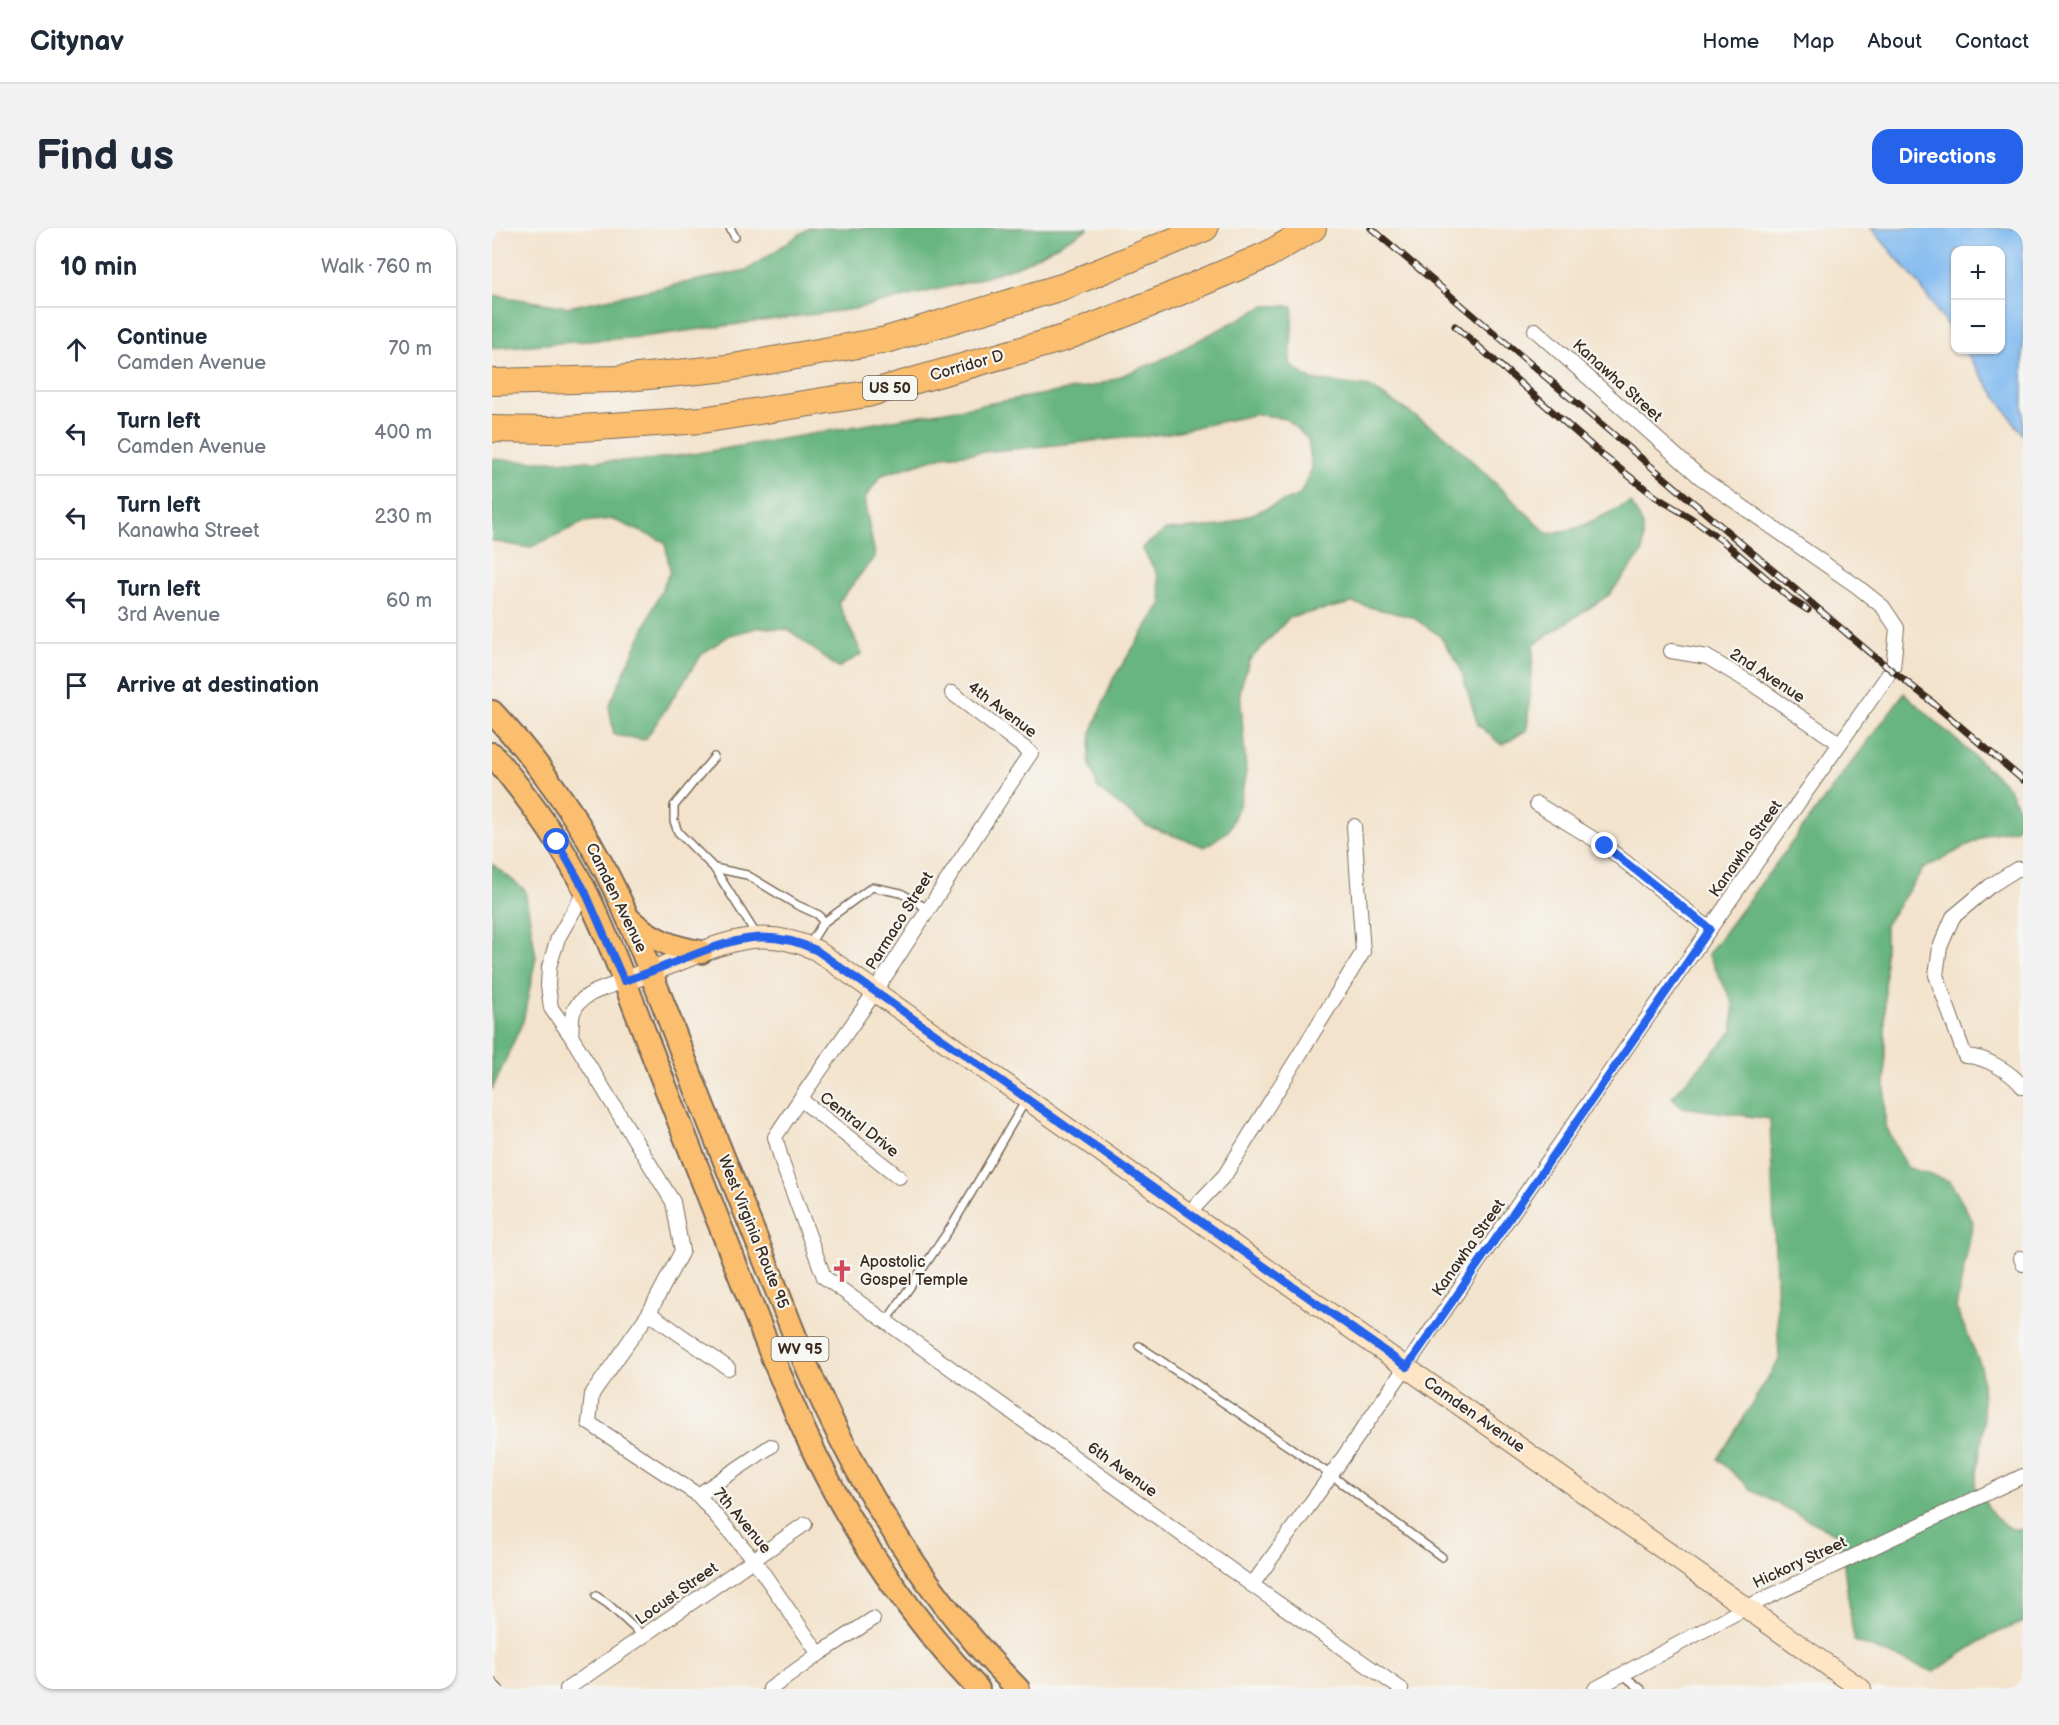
<!DOCTYPE html>
<meta charset="utf-8">
<style>
:root{--surface:#fff;--page:#f2f2f3;--text:#1f2937;--muted:#747a83;--line:#e0e1e3;--accent:#2563eb}
body{margin:0;font-family:"Balsamiq Sans",sans-serif;background:var(--page);color:var(--text)}
.controls{position:absolute;right:18px;top:18px;display:grid;overflow:hidden;border-radius:12px;box-shadow:0 2px 4px #0004}
.controls button{width:54px;height:54px;display:grid;place-items:center;padding:0;border:0;border-bottom:2px solid var(--line);background:var(--surface);color:var(--text);font:30px sans-serif}
.stop{position:absolute;width:18px;height:18px;margin:-14px;border:4px solid #2563eb;border-radius:50%;background:#fff}
.stop.end{background:#2563eb;border-color:#fff;box-shadow:0 2px 6px #0008}
.list{margin:0;padding:0;list-style:none}
h2{display:flex;justify-content:space-between;align-items:center;height:78px;margin:0;padding:0 24px;font-size:26px}
h2 small{font-size:20px;font-weight:400;color:var(--muted)}
.list li{display:grid;grid-template-columns:39px 1fr auto;gap:18px;align-items:center;box-sizing:border-box;height:84px;padding:0 24px;border-top:2px solid var(--line)}
.list b{display:block;font-size:22px;white-space:nowrap}
.list p{margin:0;font-size:20px;white-space:nowrap;color:var(--muted)}
.list em{font-size:20px;font-style:normal;color:var(--muted)}
.icon{flex:none;width:33px;height:33px;fill:none;stroke:currentColor;stroke-width:2;stroke-linecap:round;stroke-linejoin:round}
.map{position:relative;flex:none;width:1531px;height:1461px;overflow:hidden;border-radius:18px}
header{display:flex;align-items:center;gap:36px;box-sizing:border-box;height:84px;padding:0 30px;background:var(--surface);border-bottom:2px solid var(--line)}
header strong{font-size:28px}
nav{display:flex;gap:33px;margin-inline-start:auto;font-size:21px}
.intro{display:flex;align-items:center;justify-content:space-between;box-sizing:border-box;height:144px;padding:0 36px}
h1{margin:0;font-size:42px}
.button{padding:15px 27px;border-radius:18px;background:var(--accent);color:#fff;font-size:21px;font-weight:700}
main{display:flex;gap:36px;padding:0 36px}
aside{flex:1;background:var(--surface);border-radius:18px;box-shadow:0 2px 4px #0004}
.map>svg:first-child{display:block}
</style>
<header>
<strong>Citynav</strong>
<nav><a>Home</a><a>Map</a><a>About</a><a>Contact</a></nav>
</header>
<div class="intro"><h1>Find us</h1><a class="button">Directions</a></div>
<main>
<aside>
<h2>10 min<small>Walk · 760 m</small></h2>
<ul class="list">
<li><svg class="icon" aria-label="ahead" viewBox="0 0 24 24"><path d="M12 20V5M6 11l6-6 6 6"/></svg><div><b>Continue</b><p>Camden Avenue</p></div><em>70 m</em></li>
<li><svg class="icon" aria-label="left" viewBox="0 0 24 24"><path d="M17 20v-9H6M10 6l-5 5 5 5"/></svg><div><b>Turn left</b><p>Camden Avenue</p></div><em>400 m</em></li>
<li><svg class="icon" aria-label="left" viewBox="0 0 24 24"><path d="M17 20v-9H6M10 6l-5 5 5 5"/></svg><div><b>Turn left</b><p>Kanawha Street</p></div><em>230 m</em></li>
<li><svg class="icon" aria-label="left" viewBox="0 0 24 24"><path d="M17 20v-9H6M10 6l-5 5 5 5"/></svg><div><b>Turn left</b><p>3rd Avenue</p></div><em>60 m</em></li>
<li><svg class="icon" aria-label="arrive" viewBox="0 0 24 24"><path d="M6 21V4h12l-3 4 3 4H6"/></svg><div><b>Arrive at destination</b></div></li>
</ul>
</aside>
<div class="map">
<svg width="1531" height="1461" viewBox="0 0 1531 1461">
<rect width="100%" height="100%" fill="#f6f6f2"/>
<filter id="ink" filterUnits="userSpaceOnUse"><feTurbulence type="fractalNoise" baseFrequency=".0167" numOctaves="2"/><feDisplacementMap in="SourceGraphic" scale="12" xChannelSelector="R" yChannelSelector="G"/><feConvolveMatrix kernelMatrix="1 2 1 2 8 2 1 2 1" color-interpolation-filters="sRGB"/></filter>
<filter id="wash" filterUnits="userSpaceOnUse"><feTurbulence type="fractalNoise" baseFrequency=".008" numOctaves="4" result="noise"/><feDisplacementMap in="SourceGraphic" scale="24" xChannelSelector="R" yChannelSelector="G"/><feGaussianBlur stdDeviation="1.35" result="paint"/><feColorMatrix in="noise" values="0 0 0 0 0 0 0 0 0 0 0 0 0 0 0 0 0 1.4 0 .05"/><feComposite in="paint" operator="in"/></filter>
<g filter="url(#wash)">
<rect width="100%" height="100%" fill="#f3e3cc"/>
<g fill="#67b57f" stroke="#51704e" stroke-width="1.5">
<path d="M317,0H597L531,36L481,53L362,81L149,109L0,120V67L76,79L255,42Z"/>
<path d="M772,78H801L798,137L820,152L878,159L954,208L1056,306L1088,299L1139,274L1151,298V324L1117,367L1042,416L1035,502L1010,517L986,497L967,436L947,407L920,389L860,375L798,389L757,433L748,462L754,544L748,575L737,602L713,619L655,598L606,561L597,534L599,505L621,451L670,375L665,346L650,320L674,302L730,298L808,267L820,240L816,211L794,191L765,186L672,206L451,228L390,247L372,271L383,328L346,375L370,426L346,440L297,402L268,399L238,407L210,426L153,512L122,507L117,478L178,343L173,314L120,291L92,294L37,320L0,313V231L30,233H146L207,225L606,157L667,133Z"/>
<path d="M1412,465L1516,559L1530,588L1524,601L1497,606L1431,641L1393,697V896L1414,939L1458,953L1481,994L1464,1080L1489,1138L1492,1197L1483,1258C1495,1276 1506,1304 1531,1302V1394L1495,1409L1442,1444L1362,1413L1348,1308L1261,1263L1226,1231L1287,1132L1278,891L1190,879L1180,869L1241,803V775L1216,726Z"/>
<path d="M0,636L33,662L44,729L31,793L0,862Z"/>
</g>
<path fill="#7fb9f0" stroke="#5d7287" stroke-width="1.5" d="M1379,0H1531V207L1472,122H1508V22H1464L1463,109L1426,55Z"/>
</g>
<g filter="url(#ink)">
<g fill="none" stroke-linecap="round" stroke-linejoin="round">
<g stroke="#7b6b5b" stroke-width="10">
<g id="lane">
<path d="M238,0L243,9"/>
<path d="M222,529L182,578V593L186,604L222,640L264,706"/>
<path d="M222,640L255,647L305,677L327,687L331,695L317,717"/>
<path d="M331,695L380,659L409,665L436,681"/>
<path d="M394,1094L461,996L534,872"/>
<path d="M647,1118L839,1247L950,1329"/>
<path d="M104,1368L116,1376L152,1409"/>
<path d="M1131,1447L1149,1461"/>
<path d="M0,1454L7,1461"/>
</g>
</g>
<g stroke="#7b6b5b" stroke-width="16">
<g id="street">
<path d="M1179,423L1215,429L1262,457L1347,515"/>
<path d="M460,465L539,525C486,603 436,683 384,762C351,811 315,859 283,909L291,937L332,1049L760,1357L909,1461"/>
<path d="M1045,576L1113,618L1218,701"/>
<path d="M1531,641H1525L1498,658L1461,689L1448,719L1444,747L1473,828C1493,828 1519,844 1531,859"/>
<path d="M132,753C115,760 87,765 81,785C79,792 80,801 79,808L181,974L190,1023L157,1085L100,1166L97,1195L206,1267L262,1332L327,1426"/>
<path d="M79,808L59,780L56,758L57,739L66,710L93,663"/>
<path d="M308,871L407,949"/>
<path d="M697,985L733,947L871,724L862,598"/>
<path d="M1529,1030L1531,1036"/>
<path d="M157,1085L236,1140"/>
<path d="M206,1267L279,1218"/>
<path d="M760,1357L839,1247L1144,806L1401,440L1405,400L1391,379L1366,359L1208,249L1043,102"/>
<path d="M75,1461L313,1296"/>
<path d="M278,1461L327,1426L381,1391"/>
<path d="M1103,1461L1255,1379L1531,1248"/>
</g>
</g>
<g stroke="#7b6b5b" stroke-width="22">
<path id="secondary" d="M132,753C154,746 175,737 196,729C244,710 276,700 324,722L1369,1461"/>
</g>
<g stroke="#7b6b5b" stroke-width="26">
<g id="primary">
<path d="M0,484C44,531 83,585 113,642C147,708 172,779 199,848C236,943 276,1038 313,1134C365,1256 433,1367 526,1461"/>
<path d="M0,526C35,568 68,613 93,662C122,721 144,784 168,845C196,916 224,987 252,1058C275,1116 298,1174 325,1230C366,1313 423,1394 486,1461"/>
<path d="M138,692C159,711 181,720 209,724"/>
</g>
</g>
<g stroke="#7b6b5b" stroke-width="28">
<g id="highway">
<path d="M0,154L125,151L236,140L394,112L573,58L713,0"/>
<path d="M0,201L58,202L210,192L375,166L572,110L678,68L775,27L821,0"/>
</g>
</g>
<use href="#lane" stroke="#fff" stroke-width="7"/>
<use href="#street" stroke="#fff" stroke-width="14"/>
<use href="#secondary" stroke="#fde5c5" stroke-width="20"/>
<use href="#primary" stroke="#fabe6e" stroke-width="22"/>
<use href="#highway" stroke="#fabe6e" stroke-width="26"/>
<g stroke="#3b2a1e" stroke-width="7">
<g id="rail">
<path d="M879,0L1378,425L1435,470L1531,552"/>
<path d="M963,98L1110,227L1164,269L1199,290L1232,314L1300,372L1316,382"/>
</g>
</g>
<use href="#rail" stroke="#f6f6f2" stroke-width="4.5" stroke-dasharray="14" stroke-linecap="butt"/>
</g>
</g>
<g fill="none" stroke-linecap="round" stroke-linejoin="round" filter="url(#ink)">
<path stroke="#2563eb" stroke-width="8" d="M65,614L93,663L132,753C154,746 175,737 196,729C244,710 276,700 324,722L915,1139L1218,701L1113,618"/>
</g>
<defs>
<g id="church-bare" transform="scale(1.8)"><path d="M-1.2-6h2.4v3.5h3.3v2.4h-3.3V6h-2.4V-.1h-3.3v-2.4h3.3Z" fill="#d1495b" stroke="#f6f6f2" stroke-width="2.5" paint-order="stroke"/></g>
</defs>
<g fill-rule="evenodd">
<use href="#church-bare" x="350" y="1043"/>
</g>
<g text-anchor="middle" dominant-baseline="central" stroke-width="4.5" stroke-linejoin="round" paint-order="stroke">
<g fill="#f6f6f2" stroke="#73675e" stroke-width="1.5">
<rect x="371" y="148" width="54" height="24" rx="4.5"/>
<rect x="279.5" y="1109" width="57" height="24" rx="4.5"/>
</g>
<g font-size="15" font-weight="bold" fill="#3b2a1e">
<text x="398" y="160">US 50</text>
<text x="308" y="1121">WV 95</text>
</g>
<g font-size="16" fill="#3b2a1e" stroke="#f6f6f2">
<text transform="translate(475 138) rotate(-16)">Corridor D</text>
<text transform="translate(1125 153) rotate(42)">Kanawha Street</text>
<text transform="translate(1275 448) rotate(33)">2nd Avenue</text>
<text transform="translate(510 482) rotate(37)">4th Avenue</text>
<text transform="translate(1254 621) rotate(-55)">Kanawha Street</text>
<text transform="translate(124 670) rotate(64)">Camden Avenue</text>
<text transform="translate(408 693) rotate(-58)">Parmaco Street</text>
<text transform="translate(367 897) rotate(38)">Central Drive</text>
<text transform="translate(261 1004) rotate(68)">West Virginia Route 95</text>
<text transform="translate(977 1020) rotate(-55)">Kanawha Street</text>
<text transform="translate(982 1187) rotate(35)">Camden Avenue</text>
<text transform="translate(630 1242) rotate(36)">6th Avenue</text>
<text transform="translate(250 1293) rotate(50)">7th Avenue</text>
<text transform="translate(1308 1335) rotate(-25)">Hickory Street</text>
<text transform="translate(185 1366) rotate(-35)">Locust Street</text>
</g>
<g font-size="16" fill="#3b2a1e" stroke="#f6f6f2" text-anchor="start">
<text x="368" y="1034">Apostolic<tspan x="368" dy="18">Gospel Temple</tspan></text>
</g>
</g>
</svg>
<div class="controls">
<button>+</button>
<button>−</button>
</div>
<div class="stop" style="left:65px;top:614px"></div>
<div class="stop end" style="left:1113px;top:618px"></div>
</div>
</main>
